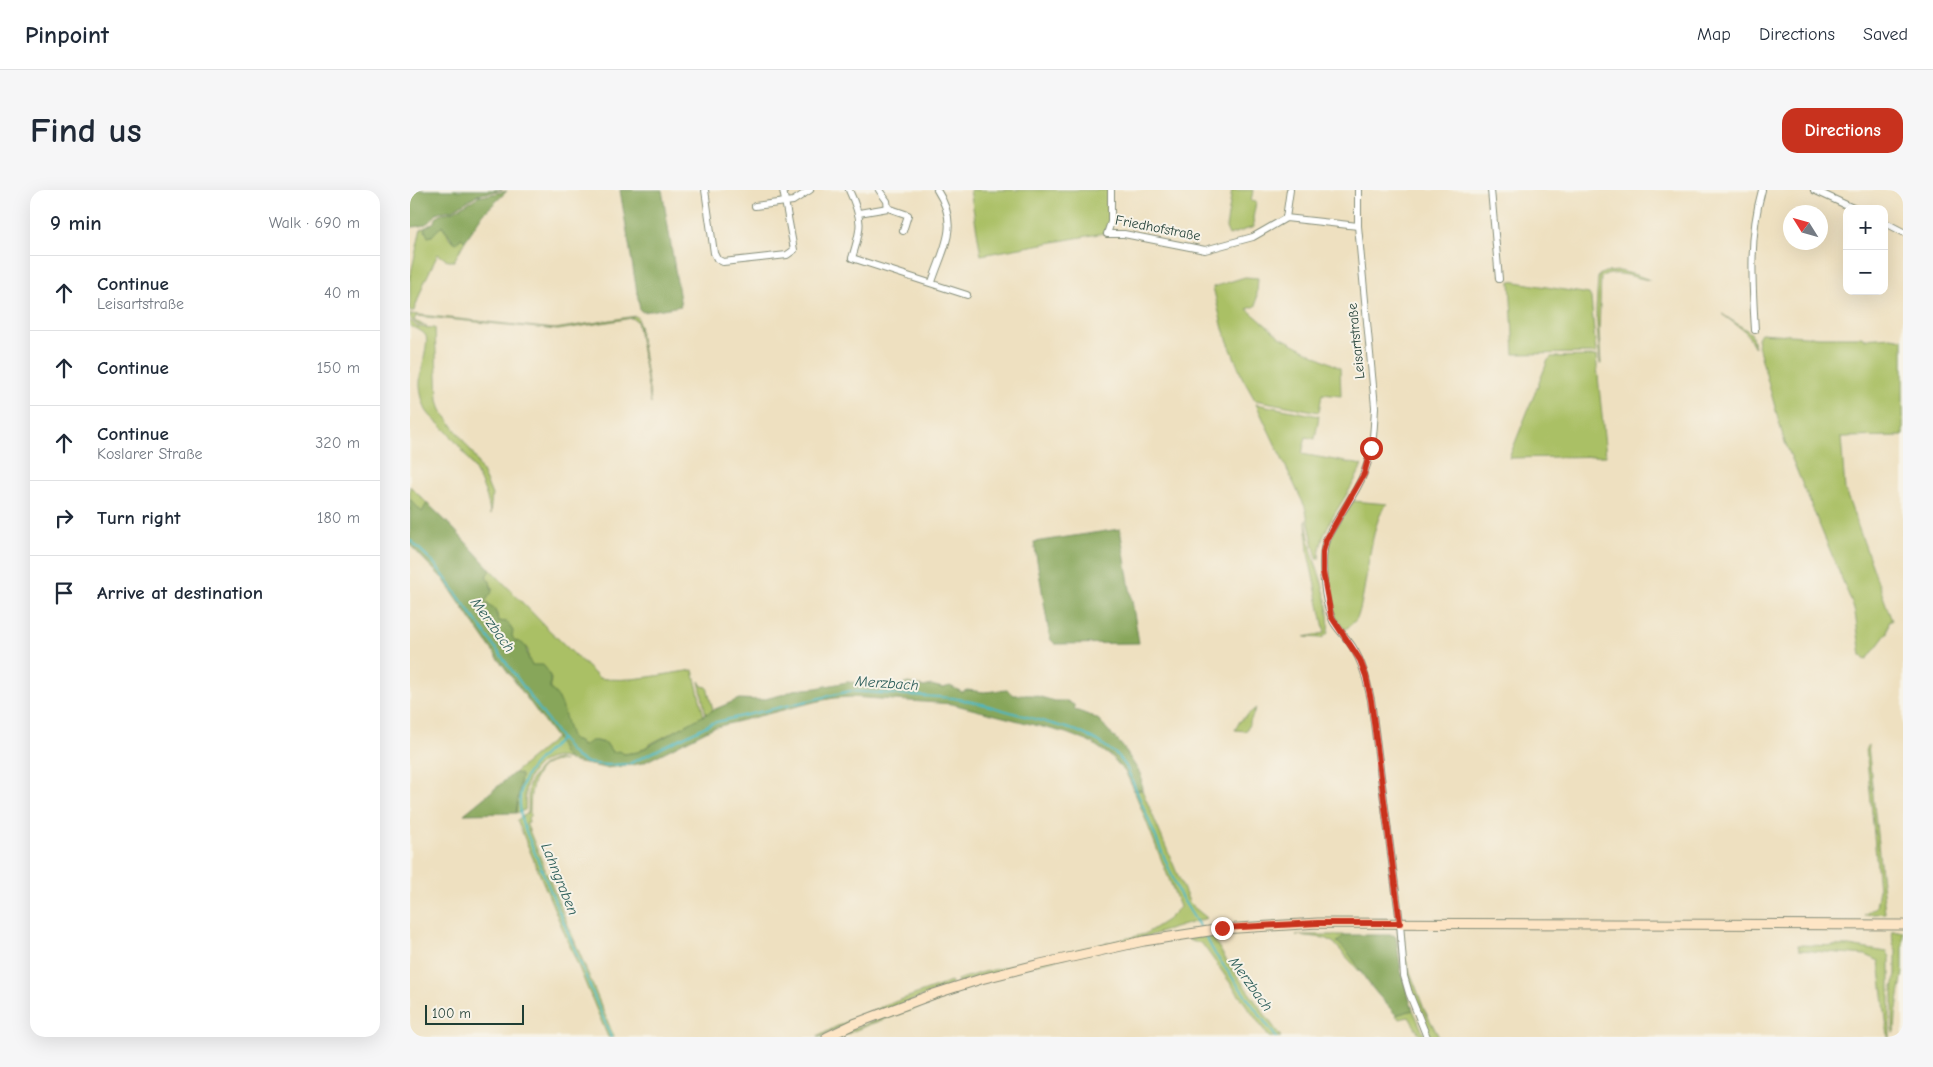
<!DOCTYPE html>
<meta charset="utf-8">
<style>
:root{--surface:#fff;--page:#f6f6f7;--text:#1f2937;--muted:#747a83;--line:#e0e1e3;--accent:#c8321e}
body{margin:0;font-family:"Comic Neue",sans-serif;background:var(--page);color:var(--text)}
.controls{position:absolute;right:15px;top:15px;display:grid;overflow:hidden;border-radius:10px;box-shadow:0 5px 20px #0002}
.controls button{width:45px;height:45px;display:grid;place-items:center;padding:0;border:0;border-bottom:1px solid var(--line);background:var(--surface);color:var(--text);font:25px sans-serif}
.compass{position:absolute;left:1373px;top:15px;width:45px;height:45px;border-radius:50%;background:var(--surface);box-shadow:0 5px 20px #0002;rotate:307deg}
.scale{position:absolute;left:15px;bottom:12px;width:99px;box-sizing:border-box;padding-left:5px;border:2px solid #1f3d34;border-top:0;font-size:14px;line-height:18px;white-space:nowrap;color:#1f3d34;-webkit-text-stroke:4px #f7f3e8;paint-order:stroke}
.stop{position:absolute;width:15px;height:15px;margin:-11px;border:4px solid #c8321e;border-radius:50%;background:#fff}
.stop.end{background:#c8321e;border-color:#fff;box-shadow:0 1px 5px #0008}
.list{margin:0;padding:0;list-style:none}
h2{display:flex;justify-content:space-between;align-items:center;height:65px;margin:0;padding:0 20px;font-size:21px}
h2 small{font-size:16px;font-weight:400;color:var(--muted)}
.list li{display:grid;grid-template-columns:32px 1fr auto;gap:15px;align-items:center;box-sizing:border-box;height:75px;padding:0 20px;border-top:1px solid var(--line)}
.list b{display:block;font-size:19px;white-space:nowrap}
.list p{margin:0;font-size:16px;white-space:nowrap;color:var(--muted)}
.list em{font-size:16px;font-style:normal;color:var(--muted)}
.icon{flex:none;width:28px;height:28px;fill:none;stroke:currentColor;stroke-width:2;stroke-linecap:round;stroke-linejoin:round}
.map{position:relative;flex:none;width:1493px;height:847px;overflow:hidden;border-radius:15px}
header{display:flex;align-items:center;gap:30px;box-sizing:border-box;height:70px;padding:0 25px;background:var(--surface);border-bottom:1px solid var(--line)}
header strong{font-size:24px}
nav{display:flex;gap:28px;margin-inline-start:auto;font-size:18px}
.intro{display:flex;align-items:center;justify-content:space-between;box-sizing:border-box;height:120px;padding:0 30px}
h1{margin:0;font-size:35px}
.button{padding:12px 22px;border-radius:15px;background:var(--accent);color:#fff;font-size:18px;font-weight:700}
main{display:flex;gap:30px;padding:0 30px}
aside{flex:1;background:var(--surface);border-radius:15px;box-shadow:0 5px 20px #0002}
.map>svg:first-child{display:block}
</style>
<header>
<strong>Pinpoint</strong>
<nav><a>Map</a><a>Directions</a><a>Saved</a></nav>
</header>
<div class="intro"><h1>Find us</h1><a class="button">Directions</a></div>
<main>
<aside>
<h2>9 min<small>Walk · 690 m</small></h2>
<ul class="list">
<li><svg class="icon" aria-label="ahead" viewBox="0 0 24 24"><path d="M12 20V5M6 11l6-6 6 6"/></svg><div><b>Continue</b><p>Leisartstraße</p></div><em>40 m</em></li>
<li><svg class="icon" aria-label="ahead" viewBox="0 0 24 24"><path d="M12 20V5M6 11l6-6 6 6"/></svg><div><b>Continue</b></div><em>150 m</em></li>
<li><svg class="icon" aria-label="ahead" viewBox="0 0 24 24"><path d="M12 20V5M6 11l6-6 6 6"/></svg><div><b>Continue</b><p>Koslarer Straße</p></div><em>320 m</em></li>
<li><svg class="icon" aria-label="right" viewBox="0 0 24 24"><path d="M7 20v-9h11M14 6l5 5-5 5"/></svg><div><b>Turn right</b></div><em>180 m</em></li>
<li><svg class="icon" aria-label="arrive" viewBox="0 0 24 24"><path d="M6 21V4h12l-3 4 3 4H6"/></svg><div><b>Arrive at destination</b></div></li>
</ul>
</aside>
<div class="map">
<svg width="1493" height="847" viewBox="0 0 1493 847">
<rect width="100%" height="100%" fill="#f7f3e8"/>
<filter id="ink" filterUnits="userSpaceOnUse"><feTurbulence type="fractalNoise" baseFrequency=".02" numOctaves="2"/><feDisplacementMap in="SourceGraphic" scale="10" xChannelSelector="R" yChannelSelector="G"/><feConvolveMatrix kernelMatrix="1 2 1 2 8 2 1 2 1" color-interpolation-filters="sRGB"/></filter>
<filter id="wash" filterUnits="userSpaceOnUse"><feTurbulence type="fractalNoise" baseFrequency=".0096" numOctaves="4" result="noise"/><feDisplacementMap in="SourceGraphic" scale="20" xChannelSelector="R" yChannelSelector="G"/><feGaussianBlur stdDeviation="1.12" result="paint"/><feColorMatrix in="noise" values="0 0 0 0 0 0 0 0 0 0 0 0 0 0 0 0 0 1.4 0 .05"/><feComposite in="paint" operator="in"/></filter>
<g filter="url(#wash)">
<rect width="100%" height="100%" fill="#eee0c0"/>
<g fill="#aac065" stroke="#647e4c">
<path d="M560,0H699L700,33L694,43L571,65Z"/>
<path d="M822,0H843L841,11L846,12L843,28L844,37L819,45L816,38Z"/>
<path d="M32,35L40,49L51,48L55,51L44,71H38L28,64L13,95L4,121H0V87L11,39L14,38L16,43L29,39Z"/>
<path d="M1210,81L1226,85L1240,90C1222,88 1209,79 1191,87L1189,141L1191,174H1190L1186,121L1188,88L1189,85L1195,82Z"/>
<path d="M835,87L848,88L846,116L837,119L870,147L930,178L931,206L912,204L909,222L845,210L832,187L813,139L803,97Z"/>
<path d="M1100,91L1179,104L1181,108L1186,163L1104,164Z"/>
<path d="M0,124L145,139L226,126L228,128L241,214L227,131L222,128L148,140L6,126L4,131L17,136L7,135L1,129Z"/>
<path d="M1312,124L1341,143L1345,158L1336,142Z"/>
<path d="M0,130L7,137L25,138L28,210L31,220L64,265L74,286L82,305L80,325C78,295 56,262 36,241C30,234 18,226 15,218C13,212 10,202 10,196C9,185 19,153 16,146C13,141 5,138 0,136Z"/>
<path d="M1351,143L1409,147H1453L1454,149L1481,147L1493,149V246L1431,247L1435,300L1482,431H1479L1477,443L1459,467L1455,470L1451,465L1445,423L1442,413L1374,250L1349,159L1347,148Z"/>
<path d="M1186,166L1196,266L1099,268L1138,170L1141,167Z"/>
<path d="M846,214L909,226L905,249L896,247L892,264L952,275C940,307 910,334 909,369H907L895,317Z"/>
<path d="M0,296L17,313L12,323L0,309Z"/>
<path d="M943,311L977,314C960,330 957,400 948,426C946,431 939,436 935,440C924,427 923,421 920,405C911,359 918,348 943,311Z"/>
<path d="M896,330C898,343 900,356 904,369C912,391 921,419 918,443L912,448L895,447L915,443L898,363Z"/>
<path d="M81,380L136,437L189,488C217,493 255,484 283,480L294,526L242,553L228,562L214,564L202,562L196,553L186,551L172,556L169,552L163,550L158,542L154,525L140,499L141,488L122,475L119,471L118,460L114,455L105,451L88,431L87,423L75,411L83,398L76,388L77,384Z"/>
<path d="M289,491L292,496L297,497L303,520L296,525Z"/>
<path d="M846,518L836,541L825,540L830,531Z"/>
<path d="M146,548L153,563L158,569C139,562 121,577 116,596C114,604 116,612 115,620L106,623L111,586L110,584L104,583Z"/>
<path d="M1458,555L1475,723L1454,725L1466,717L1469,699L1456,558Z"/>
<path d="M148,569L155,571C121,568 120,603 120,626L118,628L119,632L116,633L204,847H198L107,630L118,623C119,614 117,603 119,595C123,583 136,570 148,569Z"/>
<path d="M724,600H732L780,714L797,728L729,749L548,793L547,790L570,783L735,744L757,730L770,717Z"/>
<path d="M1482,741H1493V781L1486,825L1485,842H1483V798L1486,784V760L1483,753Z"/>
<path d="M886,745H935L928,752C938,761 946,770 951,783L924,753L915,748Z"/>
<path d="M802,746L818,773L871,847H859L793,755L788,752L780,751L778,748Z"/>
<path d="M1388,755L1439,756L1477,762L1480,767V847H1478L1469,771L1456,765L1389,760Z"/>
<path d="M996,771L1014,819L1029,847H1020L999,796L994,772Z"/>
<path d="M541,792L542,795L428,838L411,847H407C449,823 495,808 541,792Z"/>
<path d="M542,802L545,804L458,835L430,847H424L492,819Z"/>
<path d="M1003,820L1015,847H1011L999,827L989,829L986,825Z"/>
</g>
<g fill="#87a65a" stroke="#537247">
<path d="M0,0H92L67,5L43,20L28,22C20,33 14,37 0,37Z"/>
<path d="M210,0H252L271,116L233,122L230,120Z"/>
<path d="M97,1L73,24L55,51L51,48L47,53L44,52L32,35L22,46L18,47L14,38L23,33L29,24L44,21L68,7Z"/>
<path d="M0,309L12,322L17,313L41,336L81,380L77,384L76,388L80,391L82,402L75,412C84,422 84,412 88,431L97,432L103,441L102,446L105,451C121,453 114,465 122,475H133C142,485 140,487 140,499C156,509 154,534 163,550L169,552L172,556C177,555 178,552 181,551C186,550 191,553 196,553L202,562L210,561L214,564L228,562L303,520L329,509L351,510L375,504L383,500L406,498L437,492L461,493L488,496L498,493L514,497L521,495L533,498L540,496L552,502L557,500L574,502L597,500L604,505H623L645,511H657L664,515L665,520L682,526L689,530L713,557L731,585L732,600H724L716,583L702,567L682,553L656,543L542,514L442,507L424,508L408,511L302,538L233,573L222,575L196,578L164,572L158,569L153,563L146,548L84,463L34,390L0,355Z"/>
<path d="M710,339L729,453L645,454L640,449L624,352Z"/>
<path d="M104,583L110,584L111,586L106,623L54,624Z"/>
<path d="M935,745H984L986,747L991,781L1003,820L986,825C974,811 960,797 951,782C944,770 938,761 927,752Z"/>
</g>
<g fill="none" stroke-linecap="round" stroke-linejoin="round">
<g stroke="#49b8c2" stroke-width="2">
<path d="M0,350L23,372L31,382L159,560L166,567L177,573L197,575L219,574L302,533L440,501L543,508L572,514L667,541L688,551L707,565L716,576L770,705L791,739"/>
<path d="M151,549C122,576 103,588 112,632L201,847"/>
<path d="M795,745L805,764L866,847"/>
</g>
</g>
</g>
<g filter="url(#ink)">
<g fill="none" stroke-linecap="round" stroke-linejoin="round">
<g stroke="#868e7a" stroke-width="8">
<g id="minor">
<path d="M295,0L304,63L307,69L313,72L377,65L384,60L373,0"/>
<path d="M439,0C453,30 452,37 442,68L557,105"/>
<path d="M469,0L477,11L478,18"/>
<path d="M701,0V32L697,44H714L795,60L843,47L876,28L948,36"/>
<path d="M948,0V36L965,217C964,239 963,262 954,283C945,307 927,326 916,350C910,370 914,412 923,431C928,440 936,447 942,456C953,473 957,491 961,510L990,733L994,786L999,803L1017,847"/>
<path d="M1081,0L1089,89"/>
<path d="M1404,0L1445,19"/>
<path d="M345,16L383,11L400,0"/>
<path d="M449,23L478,18L498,25L493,41"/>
<path d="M876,28L880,0"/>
<path d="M1474,32L1493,42"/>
<path d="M522,92C534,56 550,36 527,0"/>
<path d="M1345,140C1342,92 1339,46 1352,0"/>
</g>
</g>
<g stroke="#868e7a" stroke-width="11">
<path id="secondary" d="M417,847L444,834L524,804L571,789L626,775L734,751L812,739L908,733L1493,735"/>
</g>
<use href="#minor" stroke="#fff" stroke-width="6"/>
<use href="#secondary" stroke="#fde5c5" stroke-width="9"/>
</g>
</g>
<g fill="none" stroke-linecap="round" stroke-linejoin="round" filter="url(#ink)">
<path stroke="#c8321e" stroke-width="6" d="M812,738L908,733H990L961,510L956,486L950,470L921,426L913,382V362L916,350L954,284L961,258"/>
</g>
<g text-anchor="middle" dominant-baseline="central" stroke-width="4" stroke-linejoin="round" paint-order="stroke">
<g font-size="14" fill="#1f3d34" stroke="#f7f3e8">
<text transform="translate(748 38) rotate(11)">Friedhofstraße</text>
<text transform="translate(946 151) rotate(-96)">Leisartstraße</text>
</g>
<g font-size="15" font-style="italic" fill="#2a5c58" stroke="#f7f3e8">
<text transform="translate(83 435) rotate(54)">Merzbach</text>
<text transform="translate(477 493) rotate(4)">Merzbach</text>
<text transform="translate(150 689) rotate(68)">Lahngraben</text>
<text transform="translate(841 794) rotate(54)">Merzbach</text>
</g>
</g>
</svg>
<div class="controls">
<button>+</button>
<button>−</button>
</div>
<svg class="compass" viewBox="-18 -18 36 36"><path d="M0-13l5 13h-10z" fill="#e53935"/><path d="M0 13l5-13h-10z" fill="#747a83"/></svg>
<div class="scale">100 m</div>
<div class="stop" style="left:961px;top:258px"></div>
<div class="stop end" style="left:812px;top:738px"></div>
</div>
</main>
